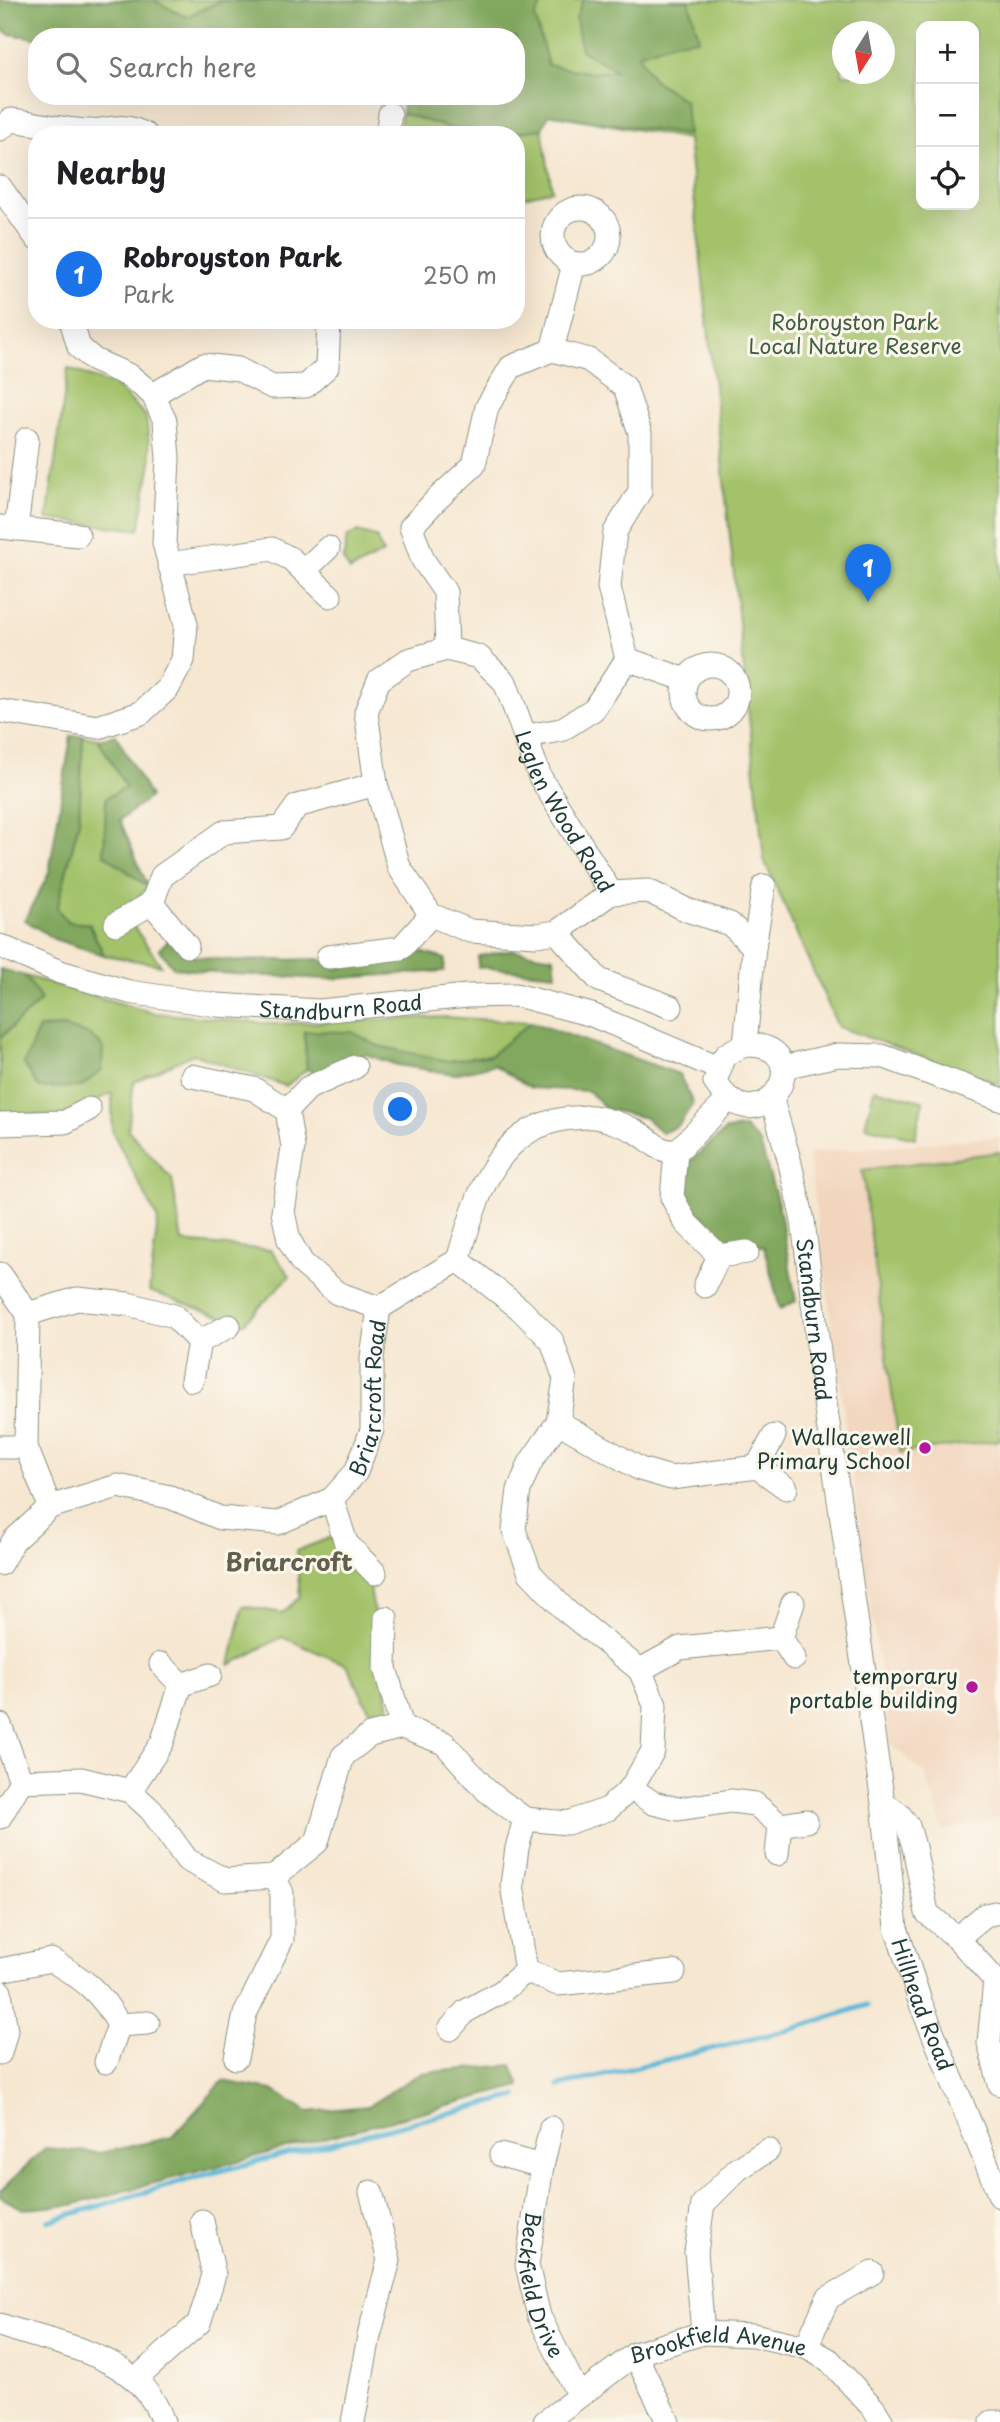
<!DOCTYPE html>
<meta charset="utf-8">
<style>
:root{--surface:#fff;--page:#f6f6f6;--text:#202124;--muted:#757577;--line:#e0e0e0;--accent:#1a73e8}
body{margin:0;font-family:"Playpen Sans",sans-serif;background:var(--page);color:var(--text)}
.controls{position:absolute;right:21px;top:21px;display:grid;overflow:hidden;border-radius:14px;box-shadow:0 7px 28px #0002}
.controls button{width:63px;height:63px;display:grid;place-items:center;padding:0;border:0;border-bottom:2px solid var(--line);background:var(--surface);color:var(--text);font:35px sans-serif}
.compass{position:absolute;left:832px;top:21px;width:63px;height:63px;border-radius:50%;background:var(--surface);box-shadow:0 7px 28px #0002;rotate:191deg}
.you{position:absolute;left:401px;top:1110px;width:24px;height:24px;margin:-18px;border:5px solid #fff;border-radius:50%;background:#1a73e8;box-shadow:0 0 0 10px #1a73e833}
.badge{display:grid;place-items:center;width:46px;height:46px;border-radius:50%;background:var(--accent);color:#fff;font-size:23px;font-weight:700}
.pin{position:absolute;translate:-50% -58px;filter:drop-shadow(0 2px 4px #0008)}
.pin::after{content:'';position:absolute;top:37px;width:24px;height:21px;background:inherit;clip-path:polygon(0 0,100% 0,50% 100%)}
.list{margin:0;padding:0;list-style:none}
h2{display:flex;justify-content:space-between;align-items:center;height:91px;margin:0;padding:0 28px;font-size:30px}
h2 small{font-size:23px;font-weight:400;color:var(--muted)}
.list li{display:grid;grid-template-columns:46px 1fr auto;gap:21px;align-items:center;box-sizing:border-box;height:112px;padding:0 28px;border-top:2px solid var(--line)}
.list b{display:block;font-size:26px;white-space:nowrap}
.list p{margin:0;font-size:23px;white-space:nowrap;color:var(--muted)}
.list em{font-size:23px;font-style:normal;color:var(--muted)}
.icon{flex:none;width:38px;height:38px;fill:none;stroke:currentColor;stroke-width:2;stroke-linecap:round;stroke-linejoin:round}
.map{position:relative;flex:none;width:1000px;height:2422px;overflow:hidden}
.search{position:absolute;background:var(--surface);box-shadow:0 7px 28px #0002;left:28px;top:28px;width:497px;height:77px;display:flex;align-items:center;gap:18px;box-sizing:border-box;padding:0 24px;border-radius:28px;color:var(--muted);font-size:26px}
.panel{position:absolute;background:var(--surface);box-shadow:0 7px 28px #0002;left:28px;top:126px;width:497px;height:203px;border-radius:28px}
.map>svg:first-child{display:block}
</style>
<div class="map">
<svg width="1000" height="2422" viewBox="0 0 1000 2422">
<rect width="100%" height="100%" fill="#fbf7ec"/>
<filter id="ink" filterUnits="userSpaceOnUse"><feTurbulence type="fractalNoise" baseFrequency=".0143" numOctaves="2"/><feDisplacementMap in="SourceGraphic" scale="14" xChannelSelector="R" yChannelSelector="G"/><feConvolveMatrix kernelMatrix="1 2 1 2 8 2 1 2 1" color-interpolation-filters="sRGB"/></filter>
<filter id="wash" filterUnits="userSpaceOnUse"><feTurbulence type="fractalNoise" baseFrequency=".00686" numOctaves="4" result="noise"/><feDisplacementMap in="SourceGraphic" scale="28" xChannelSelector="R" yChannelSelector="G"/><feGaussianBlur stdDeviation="1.57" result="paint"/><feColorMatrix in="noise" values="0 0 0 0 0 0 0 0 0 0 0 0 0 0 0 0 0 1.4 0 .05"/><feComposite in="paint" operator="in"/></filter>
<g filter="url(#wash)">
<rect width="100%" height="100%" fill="#f6e7d1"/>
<path fill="#f2d5bd" d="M1000,1137V1817L943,1830L925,1773L890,1744L808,1153Z"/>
<g fill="#a3c26a" stroke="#61804f" stroke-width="2" fill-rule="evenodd">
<path d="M0,0H1000V1084L838,1027L764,860L688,139L549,114L516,96V37L37,38L9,34L0,28ZM921,26H974V205H921ZM842,32H884V74H842Z"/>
<path d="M402,113L470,135H398Z"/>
<path d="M542,129L552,190L516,199V135H496Z"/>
<path d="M68,368L118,388L146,416L151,462L139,530L47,519Z"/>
<path d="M357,532L376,537L383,553L350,571L343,560L347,537Z"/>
<path d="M83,736L98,739L126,787L106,798L148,887L124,913L161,965L104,955L89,924L68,922L57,909L79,821Z"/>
<path d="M25,976L154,1013L273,1024L444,1017L531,1022L491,1055L448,1061L378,1046L352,1032H304L307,1069L286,1086L193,1054L134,1082L128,1130L172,1179L182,1242L271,1250L290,1276L243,1324L149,1291L158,1220L112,1131V1093L62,1116L0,1113V1038L41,1000Z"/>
<path d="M874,1089L923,1101L915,1138L865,1126Z"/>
<path d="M1000,1152V1440L900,1453L862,1170Z"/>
<path d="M332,1537L369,1581L391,1722L373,1718L347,1665L282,1637L230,1665L243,1606L282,1613L300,1597L296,1551Z"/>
</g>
<g fill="#82a85e" stroke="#507249" stroke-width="2">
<path d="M0,0H153L186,17L220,1L544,0L535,17L548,65L592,73L616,70L581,50L576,19L583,0H689L699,39L674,42L638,54L653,79L685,101L688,135L549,114L542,129L496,135H470L402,113L403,96H516V37L37,38L9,34L0,27Z"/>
<path d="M116,735L150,797L120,820L148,887L104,854L106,798L126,787L98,739Z"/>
<path d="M71,736H83L79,821L57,909L68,922L89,924L104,955L54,939L25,920L49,873Z"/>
<path d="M171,938L190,956L235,961L319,959L337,969L414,950L445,959L444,971L327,979L231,974L174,968L159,949Z"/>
<path d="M512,950L554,957L556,974L478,967V956Z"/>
<path d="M0,969L25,976L41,1000L0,1038Z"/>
<path d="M531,1022L679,1074L693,1103L679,1125L662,1133L646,1118L606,1109L589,1091L531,1088L494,1065L454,1074L397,1065L365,1054L321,1075L307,1069L304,1031L352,1032L378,1046L448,1061L491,1055Z"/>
<path d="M64,1027L90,1035L103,1047L102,1070L81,1087L39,1088L24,1064L39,1028Z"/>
<path d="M744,1128L760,1143L779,1207L796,1301L780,1309L764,1247L726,1240L685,1198L690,1161L726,1130Z"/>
<path d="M512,2065L520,2086L72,2205L23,2209L0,2197V2191L45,2148L100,2153L172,2137L223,2081L272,2090L308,2112L368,2106L421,2073Z"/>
</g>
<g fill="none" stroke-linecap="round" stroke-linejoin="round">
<g stroke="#5ab8d8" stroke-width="5">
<path d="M559,2086L793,2029L867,2005"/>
<path d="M48,2221L208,2174L517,2096"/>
</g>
</g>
</g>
<g filter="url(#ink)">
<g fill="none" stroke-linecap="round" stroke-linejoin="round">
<g stroke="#8a9282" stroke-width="25">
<g id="minor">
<path d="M0,129L11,120C36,123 63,130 87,131C111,131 121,121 146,135"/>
<path d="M387,135L390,114"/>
<path d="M0,187L37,239"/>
<circle cx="581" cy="236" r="28"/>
<path d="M552,350L574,264"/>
<path d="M153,395L203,365L238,369L272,387L306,386L327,367L329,320"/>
<path d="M0,527L78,535"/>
<path d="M16,529L27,439"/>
<path d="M169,564L272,549L291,559L330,596"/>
<path d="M304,571L328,548"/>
<path d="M447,649L445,592L423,560L411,527L435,501L474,465L487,407L511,367L552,350L589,360L625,387L640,433V491L615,532L609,587L627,659L594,709L561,730L526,736"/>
<path d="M447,649L408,660L379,680L366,712L376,784L399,867L431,915L470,931L536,935L557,932L611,893"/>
<path id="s1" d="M447,649L479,657L505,682L540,777L611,893L648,891L687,910L730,924L754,947"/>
<path d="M627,659L686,680"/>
<circle cx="711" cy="692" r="27"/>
<path d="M0,711L98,727L141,713L168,688L183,660L186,624L164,543L168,458L165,421L153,395L130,376L94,360L79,347L71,320"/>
<path d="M116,924L152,903"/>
<path d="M557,932L599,980L671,1007"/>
<path id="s2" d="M0,946L60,972L129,992L217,1005L320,1011L467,996L516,995L592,1015L720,1069"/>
<path d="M187,946L152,903L162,876L224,832L281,828L297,806L376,784"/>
<path d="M328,957L401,948L431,915"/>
<path d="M745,1045C825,1043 762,1155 715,1082C724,1057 718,1056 745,1045Z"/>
<path d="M745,1045L754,947L764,886"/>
<path d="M783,1067L838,1055L882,1056L1000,1099"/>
<path d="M192,1076L254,1089L287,1110L293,1147L283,1212L289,1240L302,1263L337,1293L379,1308"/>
<path id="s3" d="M772,1100L789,1159L803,1221L826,1410L883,1803L896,1928L921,2004L1000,2196"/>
<path d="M287,1110L308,1088L355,1067"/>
<path d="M0,1124L65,1122L89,1109"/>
<path d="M676,1152L672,1197L686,1223L719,1256"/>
<path d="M0,1274L28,1314L26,1447L50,1507"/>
<path d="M705,1286L719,1256L747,1252"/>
<path d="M28,1314L77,1299L128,1304L174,1316L199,1342"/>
<path d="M192,1380L199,1342L229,1326"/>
<path d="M558,1422L640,1469L671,1478L757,1467"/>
<path d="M774,1436L757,1467L786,1488"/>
<path d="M0,1447H26"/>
<path d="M332,1499L346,1543L375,1573"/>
<path id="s4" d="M0,1564L14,1540L50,1507L118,1486L170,1497L220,1518L278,1523L332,1499L356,1472L372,1430V1358L379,1308L458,1260C477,1197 495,1124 573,1118C580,1118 588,1116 594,1117C606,1119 624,1125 635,1131C653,1140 653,1150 676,1152L729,1099"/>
<path d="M793,1603L781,1638L794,1658"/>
<path d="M386,1618L385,1668L402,1727"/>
<path d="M161,1664L181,1685L210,1675"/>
<path d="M640,1670L680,1648L781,1638"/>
<path d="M0,1725L21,1781L0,1817"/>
<path d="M21,1781L81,1779L130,1791L151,1810L187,1860L225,1880L274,1877L317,1842L343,1756L370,1735L402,1727L444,1743L487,1791L525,1819L567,1823L608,1809L631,1788L653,1751L655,1705L640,1670L565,1610L530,1573L514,1530L519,1490L530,1463L558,1422L565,1379L552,1341L519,1308L458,1260"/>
<path d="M631,1788L653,1803L678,1809L731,1801L755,1804L780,1825"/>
<path d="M130,1791L162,1743L181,1685"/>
<path d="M883,1803L899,1814L908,1826L914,1847L927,1913L957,1938L995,1980L989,2043L1000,2084"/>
<path d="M525,1819L517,1848L512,1885L526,1971"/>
<path d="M777,1854L780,1825L806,1821"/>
<path d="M957,1938L985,1915L1000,1912"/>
<path d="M0,1970L51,1960C82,1978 102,1992 119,2025"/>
<path d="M0,1992L6,2031L0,2053"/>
<path d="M450,2029L466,2011L501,1992L526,1971L558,1984L674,1972"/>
<path d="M236,2058L245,2014L282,1939V1893L274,1877"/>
<path d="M106,2062L119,2025L148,2023"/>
<path id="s5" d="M551,2128L542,2166L527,2265L539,2316L579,2396"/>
<path d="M501,2155L542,2166"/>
<path d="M0,2325C59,2346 140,2353 163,2422"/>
<path d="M703,2333L696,2252L703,2204L738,2169L768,2150"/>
<path d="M806,2347L828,2298L872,2273"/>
<path d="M635,2354L668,2422"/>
<path d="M136,2379L199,2323L214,2275L202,2221"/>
<path d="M353,2422L369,2336L389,2260L371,2192"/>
<path id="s6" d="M545,2422L635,2354L703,2333L753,2335L806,2347L829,2360L874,2409L882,2422"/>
<path d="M992,2422H1000"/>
</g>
</g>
<use href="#minor" stroke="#fff" stroke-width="23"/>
</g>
</g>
<g fill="#b5179e" stroke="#fbf7ec" stroke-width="2.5">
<circle cx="925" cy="1448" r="7"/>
<circle cx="972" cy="1687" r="7"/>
</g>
<g text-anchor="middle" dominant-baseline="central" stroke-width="6" stroke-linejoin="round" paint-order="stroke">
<g font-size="21" fill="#405e42" stroke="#fbf7ec">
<text x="855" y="321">Robroyston Park<tspan x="855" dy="24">Local Nature Reserve</tspan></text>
</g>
<g font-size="21" fill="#1f3d34" stroke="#fbf7ec">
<text stroke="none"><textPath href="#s1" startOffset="212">Leglen Wood Road</textPath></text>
<text stroke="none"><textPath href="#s2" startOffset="350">Standburn Road</textPath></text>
<text stroke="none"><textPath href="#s3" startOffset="224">Standburn Road</textPath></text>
<text stroke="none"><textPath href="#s4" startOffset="485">Briarcroft Road</textPath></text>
<text stroke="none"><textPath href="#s3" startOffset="919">Hillhead Road</textPath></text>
<text stroke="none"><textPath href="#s5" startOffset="161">Beckfield Drive</textPath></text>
<text stroke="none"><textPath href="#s6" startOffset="198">Brookfield Avenue</textPath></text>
</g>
<g font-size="21" fill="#1f3d34" stroke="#fbf7ec" text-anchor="end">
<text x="911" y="1436">Wallacewell<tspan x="911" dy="24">Primary School</tspan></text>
<text x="958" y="1675">temporary<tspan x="958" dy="24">portable building</tspan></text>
</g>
<g font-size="24" font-weight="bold" fill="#62604d" stroke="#fbf7ec">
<text x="289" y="1561">Briarcroft</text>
</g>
</g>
</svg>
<div class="controls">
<button>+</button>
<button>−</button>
<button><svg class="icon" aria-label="locate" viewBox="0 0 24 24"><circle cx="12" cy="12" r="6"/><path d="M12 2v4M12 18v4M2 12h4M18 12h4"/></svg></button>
</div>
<svg class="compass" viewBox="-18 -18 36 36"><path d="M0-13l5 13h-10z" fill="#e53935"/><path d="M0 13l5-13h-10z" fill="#757577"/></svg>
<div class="you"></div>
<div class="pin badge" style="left:868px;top:602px">1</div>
<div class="search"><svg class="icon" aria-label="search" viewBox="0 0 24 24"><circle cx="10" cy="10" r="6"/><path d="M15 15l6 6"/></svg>Search here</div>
<section class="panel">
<h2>Nearby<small></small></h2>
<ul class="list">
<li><span class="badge">1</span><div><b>Robroyston Park</b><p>Park</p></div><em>250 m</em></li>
</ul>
</section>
</div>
